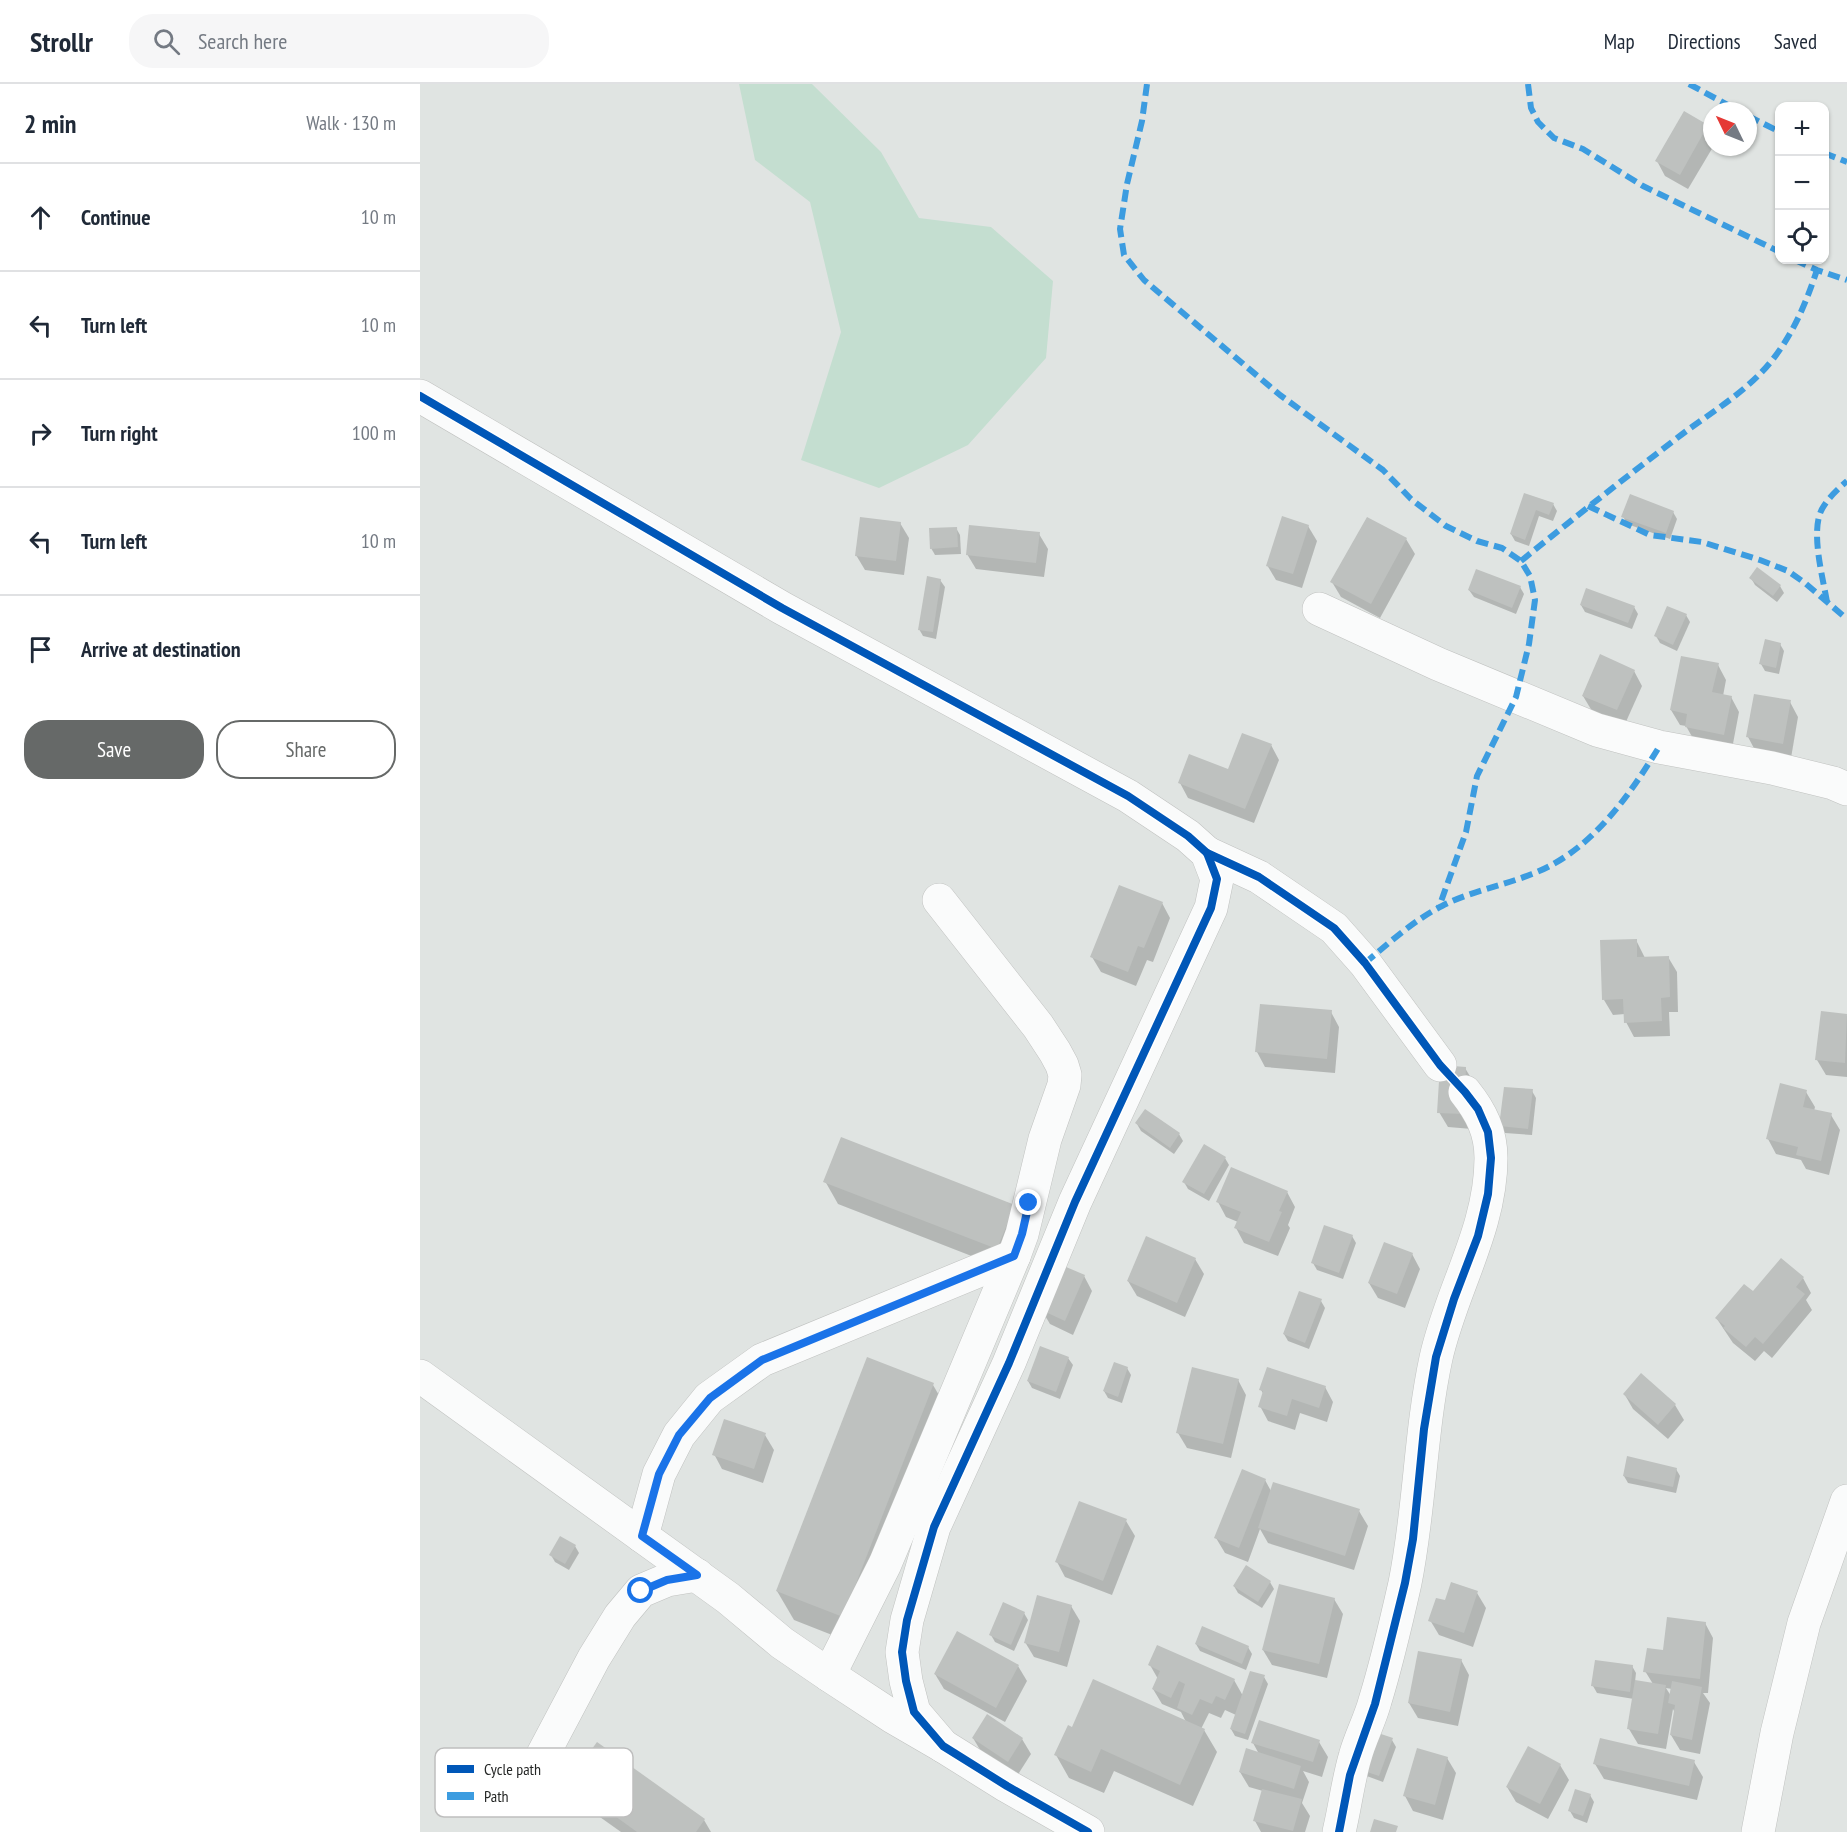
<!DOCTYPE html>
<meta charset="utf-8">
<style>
:root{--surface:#fff;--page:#f6f6f7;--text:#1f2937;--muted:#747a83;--line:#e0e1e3;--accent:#666968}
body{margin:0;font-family:"PT Sans Narrow",sans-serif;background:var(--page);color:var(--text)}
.controls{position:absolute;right:18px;top:18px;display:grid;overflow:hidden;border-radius:12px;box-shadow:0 2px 4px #0004}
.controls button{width:54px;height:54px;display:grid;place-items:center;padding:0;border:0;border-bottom:2px solid var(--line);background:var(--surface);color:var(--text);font:30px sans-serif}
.compass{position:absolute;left:1283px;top:18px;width:54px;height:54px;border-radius:50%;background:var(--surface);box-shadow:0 2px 4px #0004;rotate:313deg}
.stop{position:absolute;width:18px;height:18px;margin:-14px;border:4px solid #1a73e8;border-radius:50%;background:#fff}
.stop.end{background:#1a73e8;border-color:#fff;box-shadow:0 2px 6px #0008}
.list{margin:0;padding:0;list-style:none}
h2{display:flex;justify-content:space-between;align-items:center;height:78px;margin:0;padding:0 24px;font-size:26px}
h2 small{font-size:20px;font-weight:400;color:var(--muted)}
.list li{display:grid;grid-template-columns:39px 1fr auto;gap:18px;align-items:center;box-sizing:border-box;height:108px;padding:0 24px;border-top:2px solid var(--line)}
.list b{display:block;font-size:22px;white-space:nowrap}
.list em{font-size:20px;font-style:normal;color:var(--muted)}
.actions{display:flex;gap:12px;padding:18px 24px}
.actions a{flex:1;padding:14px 0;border:2px solid var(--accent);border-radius:24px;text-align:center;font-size:21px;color:var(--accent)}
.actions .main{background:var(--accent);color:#fff}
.icon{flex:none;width:33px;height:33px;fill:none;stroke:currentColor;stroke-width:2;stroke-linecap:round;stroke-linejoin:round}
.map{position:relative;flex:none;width:1427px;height:1748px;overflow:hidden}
header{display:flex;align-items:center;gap:36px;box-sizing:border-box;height:84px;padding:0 30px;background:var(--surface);border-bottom:2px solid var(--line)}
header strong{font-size:28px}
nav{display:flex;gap:33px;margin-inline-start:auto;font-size:21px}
.search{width:420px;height:54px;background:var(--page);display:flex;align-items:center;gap:15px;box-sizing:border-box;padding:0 21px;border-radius:24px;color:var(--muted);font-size:22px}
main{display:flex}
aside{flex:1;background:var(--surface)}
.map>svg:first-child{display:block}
</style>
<header>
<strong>Strollr</strong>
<div class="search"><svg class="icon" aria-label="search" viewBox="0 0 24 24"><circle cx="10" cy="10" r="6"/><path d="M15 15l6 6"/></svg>Search here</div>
<nav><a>Map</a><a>Directions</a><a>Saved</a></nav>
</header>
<main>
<aside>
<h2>2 min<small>Walk · 130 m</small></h2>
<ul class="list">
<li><svg class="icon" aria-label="ahead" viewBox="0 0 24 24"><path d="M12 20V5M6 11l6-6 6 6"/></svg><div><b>Continue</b></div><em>10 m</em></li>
<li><svg class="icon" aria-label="left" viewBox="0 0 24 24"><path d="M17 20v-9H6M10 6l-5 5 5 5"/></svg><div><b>Turn left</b></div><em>10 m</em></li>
<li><svg class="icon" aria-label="right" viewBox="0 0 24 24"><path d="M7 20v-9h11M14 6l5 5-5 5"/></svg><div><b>Turn right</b></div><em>100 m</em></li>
<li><svg class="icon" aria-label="left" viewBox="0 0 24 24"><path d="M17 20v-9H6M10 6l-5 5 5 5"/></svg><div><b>Turn left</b></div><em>10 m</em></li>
<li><svg class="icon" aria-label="arrive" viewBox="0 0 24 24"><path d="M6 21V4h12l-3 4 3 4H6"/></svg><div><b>Arrive at destination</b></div></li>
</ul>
<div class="actions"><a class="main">Save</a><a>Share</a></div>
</aside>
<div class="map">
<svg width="1427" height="1748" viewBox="0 0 1427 1748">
<rect width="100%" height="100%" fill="#e0e4e2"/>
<path fill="#c4ded0" d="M319,0H392L461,68L499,134L571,143L633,197L626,274L548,361L459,404L381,376L421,248L390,118L335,76Z"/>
<g fill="#0003" fill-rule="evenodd">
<path d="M1265,29L1287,43L1292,51L1293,63L1268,105L1245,92L1237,77Z"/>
<path d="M1105,411L1133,420L1137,427L1133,437L1119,432L1109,462L1095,457L1091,450Z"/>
<path d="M1253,428L1257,435L1250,455L1207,440L1203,432Z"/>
<path d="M948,435L986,455L995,470L960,534L921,513L912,498Z"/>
<path d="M480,439L489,454L484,491L445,486L436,471Z"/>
<path d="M888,442L897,457L882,504L856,496L847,481Z"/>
<path d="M536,444L540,451L541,470L515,471L511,464Z"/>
<path d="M619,450L628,465L624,493L556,485L547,470Z"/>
<path d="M1331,494L1360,502L1364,509L1357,518L1335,501Z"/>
<path d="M520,496L525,503L516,555L503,552L499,545Z"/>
<path d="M1100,503L1104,510L1096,530L1054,513L1049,506Z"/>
<path d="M1161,521L1214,523L1218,530L1212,545L1165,528Z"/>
<path d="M1266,531L1270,538L1257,567L1240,559L1236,552Z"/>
<path d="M1360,560L1364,567L1359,590L1345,587L1341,580Z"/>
<path d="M1298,581L1306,596L1303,612L1311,613L1319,628L1312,665L1275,658L1266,642L1260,641L1251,626Z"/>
<path d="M1214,587L1222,602L1205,640L1172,627L1163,612Z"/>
<path d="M1370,618L1378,633L1371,674L1336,668L1328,653Z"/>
<path d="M851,661L859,676L834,739L768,714L760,699L809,687Z"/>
<path d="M742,819L750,834L733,878L727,876L716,902L681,888L672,873Z"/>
<path d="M1216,856L1225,874L1248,873L1257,888L1258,928H1249L1250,952L1214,953L1206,938L1205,930L1193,931L1184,916Z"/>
<path d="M911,928L919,943L915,989L845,983L837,968Z"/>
<path d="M1402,929L1427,932V993L1406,991L1397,976Z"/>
<path d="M1045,984L1054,999L1052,1045L1028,1043L1019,1028Z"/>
<path d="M1112,1007L1116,1014L1112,1051L1085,1049L1081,1042Z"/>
<path d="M1386,1008L1395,1023L1394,1027L1411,1031L1420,1046L1409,1091L1386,1085L1381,1076L1356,1070L1348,1055Z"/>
<path d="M717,1040L759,1050L763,1057L754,1070L721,1047Z"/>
<path d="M805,1074L809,1081L789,1117L768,1105L764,1098Z"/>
<path d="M405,1097L594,1122L590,1187L418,1120Z"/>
<path d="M867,1108L875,1123L868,1141L870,1144L858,1172L824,1159L816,1144L818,1138L806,1133L798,1118Z"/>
<path d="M932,1152L936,1159L923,1195L897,1186L893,1179Z"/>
<path d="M992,1170L1000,1185L985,1224L958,1214L949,1199Z"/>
<path d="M775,1175L784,1190L765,1233L717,1212L708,1197Z"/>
<path d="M664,1192L672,1207L653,1251L630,1240L621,1225Z"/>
<path d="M1383,1194L1391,1209L1386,1216L1392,1226L1352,1274L1344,1267L1335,1277L1313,1259L1297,1235L1334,1209Z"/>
<path d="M901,1217L905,1224L889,1265L868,1257L864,1250Z"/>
<path d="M648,1274L653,1281L640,1315L612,1304L608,1297Z"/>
<path d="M448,1275L513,1301L530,1330L440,1562L374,1536L357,1507Z"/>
<path d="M707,1284L711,1291L702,1319L688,1314L684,1307Z"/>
<path d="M1221,1292L1255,1321L1264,1336L1248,1355L1213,1325L1205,1311Z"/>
<path d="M818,1296L826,1311L811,1374L767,1364L758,1349Z"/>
<path d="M905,1303L913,1318L907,1338L880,1329L875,1346L848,1337L840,1322L844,1311L841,1306Z"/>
<path d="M345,1351L354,1366L343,1399L302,1385L294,1370Z"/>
<path d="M1256,1385L1260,1392L1256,1409L1208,1399L1204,1392Z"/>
<path d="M845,1396L851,1407L939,1427L948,1442L934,1486L848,1459L840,1445L828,1478L805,1469L796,1454Z"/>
<path d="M706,1437L715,1452L692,1511L645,1493L637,1478Z"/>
<path d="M155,1462L159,1469L149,1486L135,1478L131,1471Z"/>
<path d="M850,1498L854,1505L842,1524L818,1509L814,1502Z"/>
<path d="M1057,1509L1066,1524L1053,1563L1019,1551L1010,1536L1026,1518Z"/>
<path d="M914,1515L923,1530L907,1594L852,1581L843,1566Z"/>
<path d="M651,1522L660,1537L647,1583L614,1573L605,1558Z"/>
<path d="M604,1529L608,1536L594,1567L575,1558L571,1551Z"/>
<path d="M1285,1539L1293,1554L1288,1609H1283L1290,1619L1280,1670L1260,1666L1251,1651L1255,1629L1253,1625L1246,1665L1218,1660L1209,1645L1214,1615L1177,1609L1173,1602L1212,1582L1216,1589L1215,1598L1233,1600L1225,1587L1244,1568ZM1246,1604L1252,1605L1251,1612Z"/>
<path d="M776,1560L828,1563L832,1570L826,1586L780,1567Z"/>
<path d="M1041,1576L1049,1591L1038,1642L998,1634L989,1619Z"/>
<path d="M730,1581L814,1596L823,1612L844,1593L848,1600L828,1656L815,1652L811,1645L816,1631L805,1626L801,1634L789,1629L781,1645L784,1646L797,1668L773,1722L694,1687L684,1709L649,1694L636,1671L653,1645L766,1638L761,1628L742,1620L733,1605L738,1595Z"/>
<path d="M598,1582L607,1597L585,1638L524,1605L515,1590Z"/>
<path d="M553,1654L602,1655L611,1670L597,1692L562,1669Z"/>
<path d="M972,1656L976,1663L963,1698L944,1691Z"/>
<path d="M899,1658L908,1673L902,1693L883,1687L889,1698L882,1719L890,1732L885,1748H841L835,1737L843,1707L829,1703L820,1688L839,1670L833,1659Z"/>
<path d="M1027,1674L1036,1689L1023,1736L993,1727L985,1712Z"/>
<path d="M1274,1678L1283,1693L1277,1716L1184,1695L1175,1680Z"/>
<path d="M1140,1681L1149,1696L1128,1735L1096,1718L1087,1703Z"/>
<path d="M150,1698L284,1736L291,1748H201L163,1721Z"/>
<path d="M1170,1711L1174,1718L1167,1739L1154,1734L1150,1727Z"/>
</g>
<g fill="#bec1bf">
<path d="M1264,27L1288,41L1260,91L1235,77Z"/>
<path d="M1104,409L1134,419L1129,431L1116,426L1105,456L1090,450Z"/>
<path d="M1210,410L1254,427L1246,449L1201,433Z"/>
<path d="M862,432L889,441L873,490L846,482Z"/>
<path d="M440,433L481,438L476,477L435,472Z"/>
<path d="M947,433L987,454L951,520L910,498Z"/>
<path d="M549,441L620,448L616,479L546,471Z"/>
<path d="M537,443L538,463L510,465L509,444Z"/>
<path d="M1337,483L1361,501L1353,512L1329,494Z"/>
<path d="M1056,485L1101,502L1092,524L1048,506Z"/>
<path d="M507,492L521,495L513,548L498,546Z"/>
<path d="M1166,504L1215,522L1208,539L1160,521Z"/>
<path d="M1247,522L1267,530L1253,561L1234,552Z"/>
<path d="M1345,555L1361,559L1356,584L1339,580Z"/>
<path d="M1180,570L1215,586L1197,626L1162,612Z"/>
<path d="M1261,572L1299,579L1292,608L1312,612L1304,651L1265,643L1267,630L1250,626Z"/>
<path d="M1334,610L1371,616L1363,660L1326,653Z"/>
<path d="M822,649L852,660L825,725L758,699L769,670L808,685Z"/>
<path d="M699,801L743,818L724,864L718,862L708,888L670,873Z"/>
<path d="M1217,855V873L1249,872L1250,913L1241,914L1242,937L1204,939L1203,915L1182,916L1180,856Z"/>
<path d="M840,920L912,926L907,975L835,968Z"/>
<path d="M1401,927L1427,930L1425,979L1395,976Z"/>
<path d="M1020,981L1046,983L1044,1030L1017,1029Z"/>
<path d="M1360,999L1387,1006L1383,1023L1412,1029L1401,1077L1376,1071L1378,1063L1346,1055Z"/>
<path d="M1084,1003L1113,1005L1108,1045L1079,1042Z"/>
<path d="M725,1025L760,1049L750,1064L715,1039Z"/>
<path d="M421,1053L595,1121L577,1165L403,1098Z"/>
<path d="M784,1060L806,1073L784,1110L762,1098Z"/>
<path d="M811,1083L868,1107L859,1127L862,1128L849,1158L814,1144L821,1128L796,1118Z"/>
<path d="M904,1141L933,1151L919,1189L891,1179Z"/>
<path d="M726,1152L776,1174L757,1219L707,1197Z"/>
<path d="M964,1158L993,1169L977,1210L948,1199Z"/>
<path d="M1361,1174L1384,1193L1376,1203L1385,1210L1343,1260L1335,1253L1326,1263L1303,1244L1305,1242L1295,1234L1324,1200L1333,1207Z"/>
<path d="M639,1180L665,1191L645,1237L619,1225Z"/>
<path d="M879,1207L902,1215L885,1259L863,1250Z"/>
<path d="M620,1262L649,1273L636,1308L607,1297Z"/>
<path d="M447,1273L514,1299L423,1533L356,1507Z"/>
<path d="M694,1278L708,1283L698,1313L683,1307Z"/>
<path d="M772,1283L819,1295L803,1360L756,1349Z"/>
<path d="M847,1283L906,1302L899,1324L872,1315L867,1332L838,1323L843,1307L839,1306Z"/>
<path d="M1221,1289L1256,1320L1238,1341L1203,1310Z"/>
<path d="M304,1335L346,1349L334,1385L292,1371Z"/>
<path d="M1207,1372L1257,1384L1253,1403L1203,1392Z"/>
<path d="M822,1385L846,1395L819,1464L794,1454Z"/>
<path d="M853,1398L940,1425L925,1472L838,1444Z"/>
<path d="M659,1417L707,1435L683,1497L635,1478Z"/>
<path d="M140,1452L156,1461L145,1480L129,1471Z"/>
<path d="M826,1481L851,1497L838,1518L813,1502Z"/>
<path d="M1031,1498L1058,1507L1044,1549L1008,1537L1016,1514L1025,1516Z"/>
<path d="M859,1500L915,1514L899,1580L842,1566Z"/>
<path d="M617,1511L652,1521L639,1568L604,1559Z"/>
<path d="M583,1518L605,1528L591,1561L569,1551Z"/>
<path d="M1247,1533L1286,1538L1280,1595L1223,1588L1227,1564L1243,1566Z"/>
<path d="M782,1542L829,1562L822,1580L775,1560Z"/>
<path d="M537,1547L599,1581L576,1624L514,1590Z"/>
<path d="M737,1561L815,1595L805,1616L796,1612L792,1620L780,1615L772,1631L757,1624L765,1600L759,1597L751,1614L732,1605L740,1587L728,1581Z"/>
<path d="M998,1567L1042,1575L1030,1628L988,1619Z"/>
<path d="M1175,1576L1213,1581L1210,1608L1171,1602Z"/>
<path d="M830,1587L845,1591L825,1650L810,1645Z"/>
<path d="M673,1595L785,1645L760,1701L681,1665L671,1688L634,1671L648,1641L652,1643Z"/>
<path d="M1215,1596L1246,1601L1238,1650L1207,1645Z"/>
<path d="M1252,1597L1282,1603L1272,1656L1250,1651L1255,1621L1248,1619Z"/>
<path d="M567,1630L603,1654L588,1678L552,1654Z"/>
<path d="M839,1636L900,1656L893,1678L831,1659Z"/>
<path d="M952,1647L973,1654L959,1692L938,1685Z"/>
<path d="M1180,1654L1275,1676L1269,1702L1173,1680Z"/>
<path d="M177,1658L285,1735L276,1748H217L148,1698Z"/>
<path d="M1108,1662L1141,1680L1120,1720L1086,1703Z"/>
<path d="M826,1664L881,1682L874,1705L819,1688Z"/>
<path d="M997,1664L1028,1673L1015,1721L983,1712Z"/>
<path d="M842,1705L882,1715L873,1747L833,1737Z"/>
<path d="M1155,1705L1171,1710L1163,1732L1148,1727Z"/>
<path d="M954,1735L978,1742L976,1748H950Z"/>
</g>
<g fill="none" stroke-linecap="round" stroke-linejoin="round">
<g stroke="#c0c2c0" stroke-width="34">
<g id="minor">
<path d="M0,312L362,524L708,712L768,752L787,769L797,795L791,824L655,1118L589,1279L514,1443L487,1536L482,1568L486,1597L494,1628L523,1662"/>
<path d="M899,525L1018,580L1177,646L1239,663L1352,684L1413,699L1427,705"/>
<path d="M787,769L839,793L914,844L945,879L1020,981"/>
<path d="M0,1292L308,1514L362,1559L409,1591L473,1633L523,1662L587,1702L668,1748"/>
<path d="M222,1452L239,1390L259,1351L289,1314L342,1276L594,1172"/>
<path d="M409,1591L465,1480L594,1172L602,1150L625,1055L644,1001L645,991L642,981L635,968L618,942L519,816"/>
<path d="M102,1710L174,1574L200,1532L221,1507L247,1496L277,1491"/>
<path d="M919,1748C925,1723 928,1697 935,1673C940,1654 950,1636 955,1617C967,1578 976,1539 985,1499C1000,1425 1000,1348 1016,1274C1031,1206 1071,1145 1071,1074C1071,1048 1061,1028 1045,1008"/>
</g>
</g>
<g stroke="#c0c2c0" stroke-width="34">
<path id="major" d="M1338,1748L1357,1649L1384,1539L1427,1417"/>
</g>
<use href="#minor" stroke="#fafbfb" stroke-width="33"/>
<use href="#major" stroke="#fafbfb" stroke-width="33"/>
<g stroke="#3c9ce0" stroke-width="6" stroke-dasharray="12 6" stroke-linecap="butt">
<path d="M727,0L722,37L707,100L700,145L704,171L724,196L860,311L963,386L991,415L1026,442L1057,457L1082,464L1101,477L1110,492L1115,516L1109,560L1096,613L1057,692L1046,748L1019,823"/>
<path d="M1108,0L1111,24L1118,38L1134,54L1163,65L1223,102L1360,168"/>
<path d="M1269,0L1319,27"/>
<path d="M1328,32L1360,48"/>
<path d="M1404,69L1427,78"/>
<path d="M1375,176L1397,186L1427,196"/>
<path d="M1168,422L1230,451L1282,458L1340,476L1368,487L1385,499L1427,535"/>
<path d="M1101,477C1155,433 1210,390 1265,348C1295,326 1330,305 1353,275C1374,248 1386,219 1397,186"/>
<path d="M1407,518C1403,494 1390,447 1402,425C1408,414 1418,405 1427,397"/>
<path d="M945,879C969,859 994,836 1022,822C1051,807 1082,802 1112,790C1170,768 1208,714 1239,663"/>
</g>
<g stroke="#fff" stroke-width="11">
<g id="cycleway">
<path d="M0,312L362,524L708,712L768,752L787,769L797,795L791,824L655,1118L589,1279L514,1443L487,1536L482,1568L486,1597L494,1628L523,1662L587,1702L668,1748"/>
<path d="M787,769L839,793L914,844L945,879L1020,981L1045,1008L1058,1025L1068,1048L1071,1074L1068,1110L1058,1152L1034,1215L1016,1273L1004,1345L993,1455L985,1499L955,1620L930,1691L919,1748"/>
</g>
</g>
<use href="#cycleway" stroke="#0057b8" stroke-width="8"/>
</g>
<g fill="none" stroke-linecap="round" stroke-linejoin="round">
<path stroke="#1a73e8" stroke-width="8" d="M221,1507L247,1496L277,1491L222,1452L239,1390L259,1351L290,1314L342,1276L594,1172L602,1150L609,1119"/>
</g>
<rect x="15" y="1664" width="198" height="69" rx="9" fill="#fff" stroke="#bebebe" stroke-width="1.5"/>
<rect x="27" y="1681" width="27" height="8" fill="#0057b8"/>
<rect x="27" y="1708" width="27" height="8" fill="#3c9ce0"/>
<g font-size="16" fill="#252726">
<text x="64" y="1691">Cycle path</text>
<text x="64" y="1718">Path</text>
</g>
</svg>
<div class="controls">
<button>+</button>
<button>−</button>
<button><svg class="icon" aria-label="locate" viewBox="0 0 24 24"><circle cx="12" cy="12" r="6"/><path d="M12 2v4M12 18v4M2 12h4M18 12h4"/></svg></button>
</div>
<svg class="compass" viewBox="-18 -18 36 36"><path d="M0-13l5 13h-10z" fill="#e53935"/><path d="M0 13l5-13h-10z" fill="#747a83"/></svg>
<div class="stop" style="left:221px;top:1507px"></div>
<div class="stop end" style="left:609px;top:1119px"></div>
</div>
</main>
